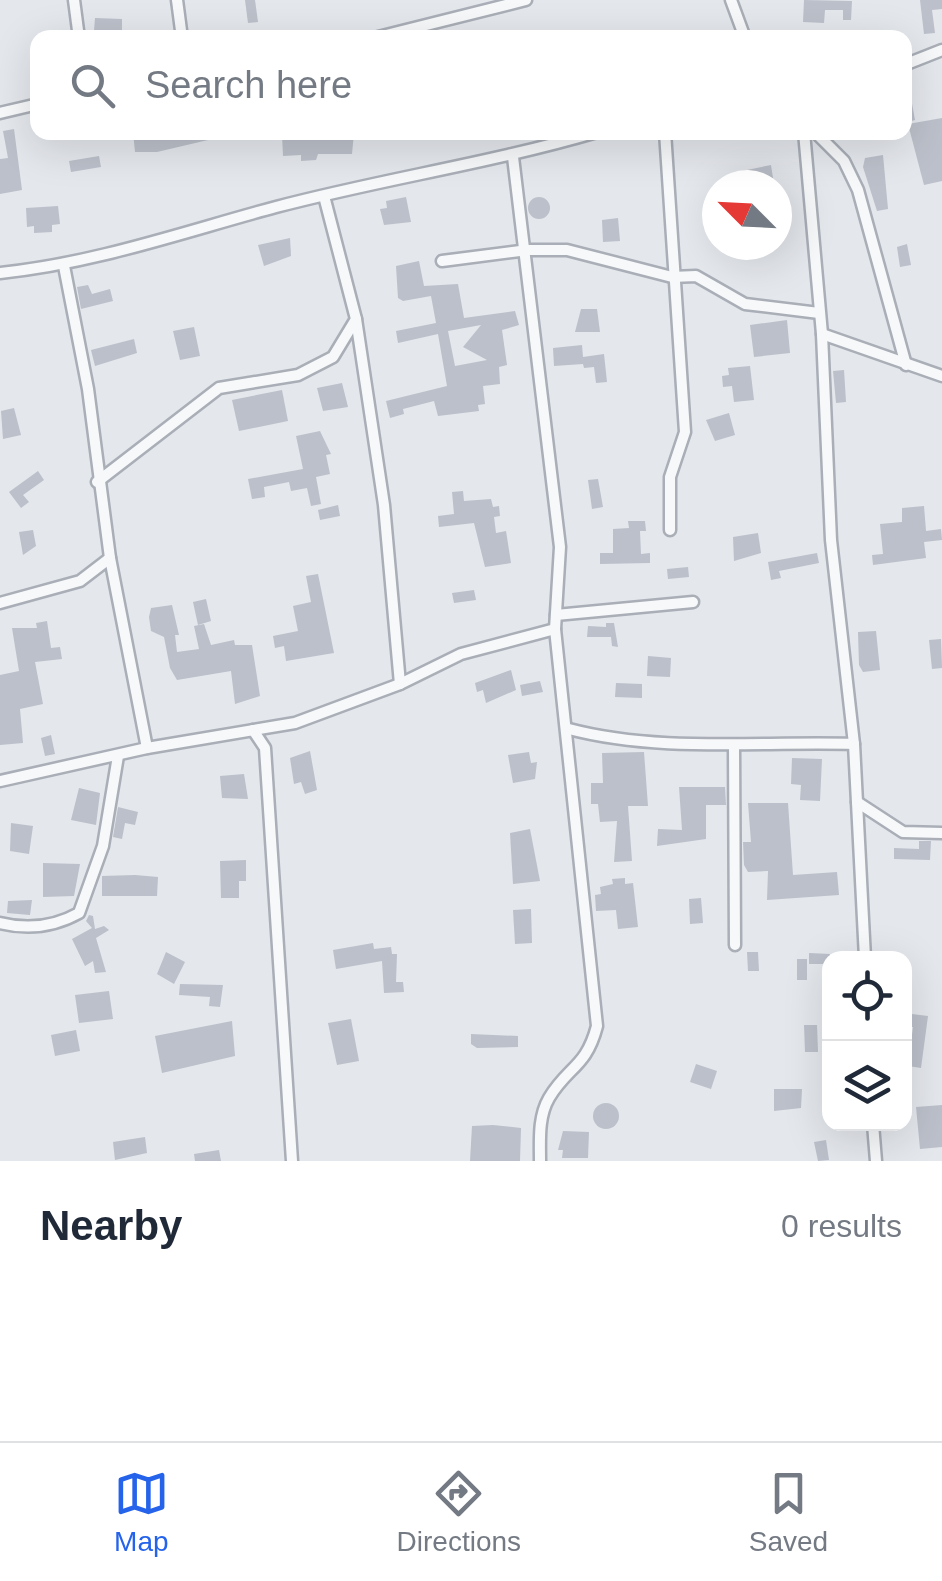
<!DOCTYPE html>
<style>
:root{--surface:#fff;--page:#f2f2f3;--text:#1f2937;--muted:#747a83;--line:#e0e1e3;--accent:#2563eb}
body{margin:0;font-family:Arial,sans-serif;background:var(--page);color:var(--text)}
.controls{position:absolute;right:30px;bottom:30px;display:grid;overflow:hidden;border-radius:20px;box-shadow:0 10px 40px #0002}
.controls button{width:90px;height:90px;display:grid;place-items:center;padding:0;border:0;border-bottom:2px solid var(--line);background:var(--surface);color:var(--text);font:50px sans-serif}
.compass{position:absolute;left:702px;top:170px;width:90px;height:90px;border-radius:50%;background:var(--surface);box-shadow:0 10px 40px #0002;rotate:294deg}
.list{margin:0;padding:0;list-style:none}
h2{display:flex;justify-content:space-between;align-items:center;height:130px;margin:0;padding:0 40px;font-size:42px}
h2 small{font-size:32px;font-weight:400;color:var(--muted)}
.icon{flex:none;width:55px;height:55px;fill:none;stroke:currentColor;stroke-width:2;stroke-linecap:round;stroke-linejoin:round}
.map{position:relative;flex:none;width:942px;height:1161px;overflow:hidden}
.search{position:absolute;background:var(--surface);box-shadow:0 10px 40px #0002;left:30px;right:30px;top:30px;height:110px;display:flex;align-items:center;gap:25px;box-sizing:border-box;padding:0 35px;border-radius:20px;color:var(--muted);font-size:38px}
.sheet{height:280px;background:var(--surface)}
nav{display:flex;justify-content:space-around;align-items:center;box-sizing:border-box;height:140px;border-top:2px solid var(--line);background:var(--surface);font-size:28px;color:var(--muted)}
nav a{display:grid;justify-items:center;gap:5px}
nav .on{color:var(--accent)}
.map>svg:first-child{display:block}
</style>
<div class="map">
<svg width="942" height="1161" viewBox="0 0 942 1161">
<rect width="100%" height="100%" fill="#e4e7ec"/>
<g fill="#bbc0ca" fill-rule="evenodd">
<path d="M245,0H255L258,22L248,23Z"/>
<path d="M804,0L852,1L851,20H843V10H825L824,23L803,22Z"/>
<path d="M920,0H942V9L932,10L935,33L924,34Z"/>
<path d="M95,18L122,19V38L94,31Z"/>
<path d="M904,87H909L915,120L904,123Z"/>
<path d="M942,118V181L924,185L908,124Z"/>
<path d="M14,129L22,190L0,194V159L8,158L3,131Z"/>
<path d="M133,132H167L168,137L207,132L208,140L157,152H135Z"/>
<path d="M300,132L354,133L352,154H318L316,160L301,161V155L283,156L282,135Z"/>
<path d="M883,155L888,209L877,211L863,167L865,158Z"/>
<path d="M99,156L101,167L71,172L69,161Z"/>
<path d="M771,165L773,178L740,185L737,172Z"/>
<circle cx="539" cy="208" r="11"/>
<path d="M406,197L411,222L384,225L380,209L387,208L386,201Z"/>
<path d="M58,206L60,224L52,225V232L34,233V226L27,227L26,208Z"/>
<path d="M618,218L620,241L603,242L602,220Z"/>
<path d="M290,238L291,256L264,266L258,245Z"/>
<path d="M907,244L911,265L900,267L897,247Z"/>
<path d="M419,261L424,286L458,284L464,318L515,311L519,325L502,330L507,365L499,367L500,384L483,386L485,404L478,405L479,411L438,416L434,401L403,409L404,414L390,418L386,401L447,386L438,334L398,343L396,331L436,323L431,296L403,301L398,298L396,266ZM481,325L463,347L487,360L455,366L448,331Z"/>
<path d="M88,285L92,294L110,289L113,301L81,309L77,287Z"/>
<path d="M581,309H597L600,332H575Z"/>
<path d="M787,320L790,353L754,357L750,325Z"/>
<path d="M194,327L200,356L180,360L173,331Z"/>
<path d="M134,339L137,353L95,366L91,350Z"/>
<path d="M582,345L583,357L604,354L607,382L596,383L594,367L584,368L583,364L554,366L553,348Z"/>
<path d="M750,366L754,400L734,402L732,386L723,387L722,376L729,375L728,368Z"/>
<path d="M844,370L846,402L836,403L833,371Z"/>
<path d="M342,383L348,407L323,411L317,388Z"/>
<path d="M282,390L288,421L239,431L232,400Z"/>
<path d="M14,408L21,435L3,439L1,411Z"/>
<path d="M729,413L735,435L715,441L706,420Z"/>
<path d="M320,431L331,454L326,455L330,474L316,477L321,504L311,506L307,488L291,491L289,482L264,487L265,497L252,499L248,479L303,469L296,436Z"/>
<path d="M38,471L44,480L23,495L29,502L21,508L9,492Z"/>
<path d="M598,479L603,507L592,509L588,480Z"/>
<path d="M463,491L464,501L491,499L493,507L499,506L500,516L494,517L496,533L506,531L511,563L485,567L474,523L439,527L438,516L454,514L452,492Z"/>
<path d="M338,505L340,516L320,520L318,510Z"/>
<path d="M924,506L926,531L941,529L942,540L924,542L926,558L873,565L872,555L883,554L880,524L902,522V508Z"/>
<path d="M628,521H645L646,531H640L641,554L650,553V563L600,564V553H613V529L629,528Z"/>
<path d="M33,530L36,546L23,555L19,532Z"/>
<path d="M758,533L761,553L734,561L733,537Z"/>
<path d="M817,553L819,563L779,571L781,578L771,580L768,562Z"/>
<path d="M688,567L689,577L668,579L667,569Z"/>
<path d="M318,574L334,653L286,661L284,646L275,648L273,636L298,631L293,606L311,602L306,576Z"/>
<path d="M474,590L476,600L454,603L452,593Z"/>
<path d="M206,599L211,621L198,625L193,602Z"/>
<path d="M172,605L179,635H175L177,652L199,649L194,626L204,624L211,645L234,640L235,645H252L260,696L235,704L231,671L177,680L170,668L164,637L151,631L149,617L151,608Z"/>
<path d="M47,621L51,648L60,647L62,659L35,662L43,704L20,709L23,743L0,745V675L19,671L12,628H37L36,623Z"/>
<path d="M606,623H614L618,647L612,646L611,637H587L588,626L606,627Z"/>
<path d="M876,631L880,670L863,672L859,665L858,632Z"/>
<path d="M941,639L942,668L932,669L929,640Z"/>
<path d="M648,656L671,658L670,677L647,676Z"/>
<path d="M511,670L516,690L486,703L483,690L477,692L475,683Z"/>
<path d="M540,681L543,692L522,696L520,685Z"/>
<path d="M616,683L642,684V698L615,697Z"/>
<path d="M51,735L55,754L45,756L41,738Z"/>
<path d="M310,751L317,790L305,794L301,782L294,784L290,758Z"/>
<path d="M529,752L531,763L537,762L535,779L513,783L508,755Z"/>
<path d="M644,752L648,806H628L632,861L614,862L617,821L600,822L598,804H591V783H603L602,753Z"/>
<path d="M792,758L822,759L820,801L800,800L801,785L791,784Z"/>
<path d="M244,774L248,799L222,798L220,776Z"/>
<path d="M679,787H725L726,805H706V839L657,846L658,829L682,830Z"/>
<path d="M79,788L100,793L96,825L71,820Z"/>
<path d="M748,803H788L793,875L837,872L839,895L767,900L768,871L748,872L744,865L743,842H751Z"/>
<path d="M118,807L138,812L135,825L125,823L122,839L113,837Z"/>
<path d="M11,823L33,826L29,854L10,851Z"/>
<path d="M530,829L540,881L513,884L510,833Z"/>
<path d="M919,841H931L930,860L894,859V848L919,849Z"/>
<path d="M246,860V881H239V898H221L220,861Z"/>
<path d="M43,863L80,864L74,896L43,897Z"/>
<path d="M135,875L158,877L157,896H102V876Z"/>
<path d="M625,878V884L633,883L638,927L618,929L616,910L596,911L595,895L601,894L600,887L613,884L612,879Z"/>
<path d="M701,898L703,923L690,924L689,899Z"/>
<path d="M32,900L30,915L7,913L8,901Z"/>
<path d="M531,909L532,943L515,944L513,910Z"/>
<path d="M89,915L93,916L95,929L104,926L109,930L96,938L106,972L95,973L93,961L85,966L72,939L92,928L86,921Z"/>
<path d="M373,943L374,949L391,947L392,954H397L396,982H403L404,992L384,993L382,961L336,969L333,950Z"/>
<path d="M166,952L185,962L174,984L157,974Z"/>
<path d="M747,952H758L759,971H748Z"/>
<path d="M809,953L830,954V964H809Z"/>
<rect x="797" y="959" width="10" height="21"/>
<path d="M180,984L223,985L220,1007L209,1006L210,997L179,995Z"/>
<path d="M109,991L113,1019L79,1023L75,995Z"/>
<path d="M904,1013L928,1016L921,1068L908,1066L913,1027L904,1026Z"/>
<path d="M351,1019L359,1061L337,1065L328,1023Z"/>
<path d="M232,1021L235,1056L162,1073L155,1036Z"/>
<path d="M804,1025H817L818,1052H805Z"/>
<path d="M76,1030L80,1051L55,1056L51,1035Z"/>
<path d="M471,1034L518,1036V1047L477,1048L471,1044Z"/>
<path d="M696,1064L717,1071L711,1089L690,1082Z"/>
<path d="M774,1089H802L801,1108L774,1111Z"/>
<circle cx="606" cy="1116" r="13"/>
<path d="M942,1105V1147L920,1149L916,1107Z"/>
<path d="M493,1125L521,1128L520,1161H470L472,1126Z"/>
<path d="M563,1131L589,1132L588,1158H562L563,1150H558Z"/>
<path d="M145,1137L147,1153L115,1160L113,1142Z"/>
<path d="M826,1140L829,1160L818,1161L814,1142Z"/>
<path d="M219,1150L221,1161H195L194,1154Z"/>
</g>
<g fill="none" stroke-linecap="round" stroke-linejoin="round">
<g stroke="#a9aeb7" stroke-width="15">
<g id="minor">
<path d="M74,0L79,38"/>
<path d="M177,0L182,38"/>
<path d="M731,0L745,38"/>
<path d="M374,38L526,0"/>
<path d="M904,65L942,50"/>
<path d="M0,113L38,104"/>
<path d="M665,132L685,432L670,477V530"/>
<path d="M804,132L822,334L831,540L854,744L865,958"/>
<path d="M815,132L844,161L858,190L906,365"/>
<path d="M513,157L560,547L555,629L597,1026C586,1068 568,1066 549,1098C538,1117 540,1140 540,1161"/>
<path d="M442,261L528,250H567L672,277L696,276L745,304L819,313"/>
<path d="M64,266L88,389L110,558L147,748"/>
<path d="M0,273C96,263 183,232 276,207C382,179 491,163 597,132"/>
<path d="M356,319L384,505L400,684"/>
<path d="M822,334L942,376"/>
<path d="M97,482L219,388L298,375L333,357L356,319L324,196"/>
<path d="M0,603L80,581L110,558"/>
<path d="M556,615L693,602"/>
<path d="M569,729C660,753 760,741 854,744"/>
<path d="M253,730L265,748L292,1161"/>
<path d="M734,745L735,945"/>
<path d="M0,781L147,748L295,723L400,684L461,654L555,629"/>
<path d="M857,802L903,832L942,833"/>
<path d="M0,923C28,930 54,927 79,913L103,846L118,756"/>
<path d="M873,1124L876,1161"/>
</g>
</g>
<use href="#minor" stroke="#f7f8fa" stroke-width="10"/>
</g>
</svg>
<div class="controls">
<button><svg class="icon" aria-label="locate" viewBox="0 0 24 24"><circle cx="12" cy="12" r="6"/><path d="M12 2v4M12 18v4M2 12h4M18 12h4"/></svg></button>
<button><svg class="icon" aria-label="layers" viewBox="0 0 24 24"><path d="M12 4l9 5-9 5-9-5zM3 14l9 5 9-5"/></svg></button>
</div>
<svg class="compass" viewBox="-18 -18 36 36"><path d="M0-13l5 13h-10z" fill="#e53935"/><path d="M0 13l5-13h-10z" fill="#747a83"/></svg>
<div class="search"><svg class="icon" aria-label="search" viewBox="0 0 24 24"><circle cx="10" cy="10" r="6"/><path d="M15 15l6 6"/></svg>Search here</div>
</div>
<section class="sheet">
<h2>Nearby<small>0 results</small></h2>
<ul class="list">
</ul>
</section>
<nav>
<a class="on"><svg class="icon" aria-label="map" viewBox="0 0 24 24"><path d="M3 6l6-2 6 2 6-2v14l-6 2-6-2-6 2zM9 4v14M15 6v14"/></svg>Map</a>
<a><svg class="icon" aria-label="directions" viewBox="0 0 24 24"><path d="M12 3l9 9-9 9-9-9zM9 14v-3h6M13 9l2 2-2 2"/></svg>Directions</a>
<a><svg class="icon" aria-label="saved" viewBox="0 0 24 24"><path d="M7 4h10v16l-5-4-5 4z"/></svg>Saved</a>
</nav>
